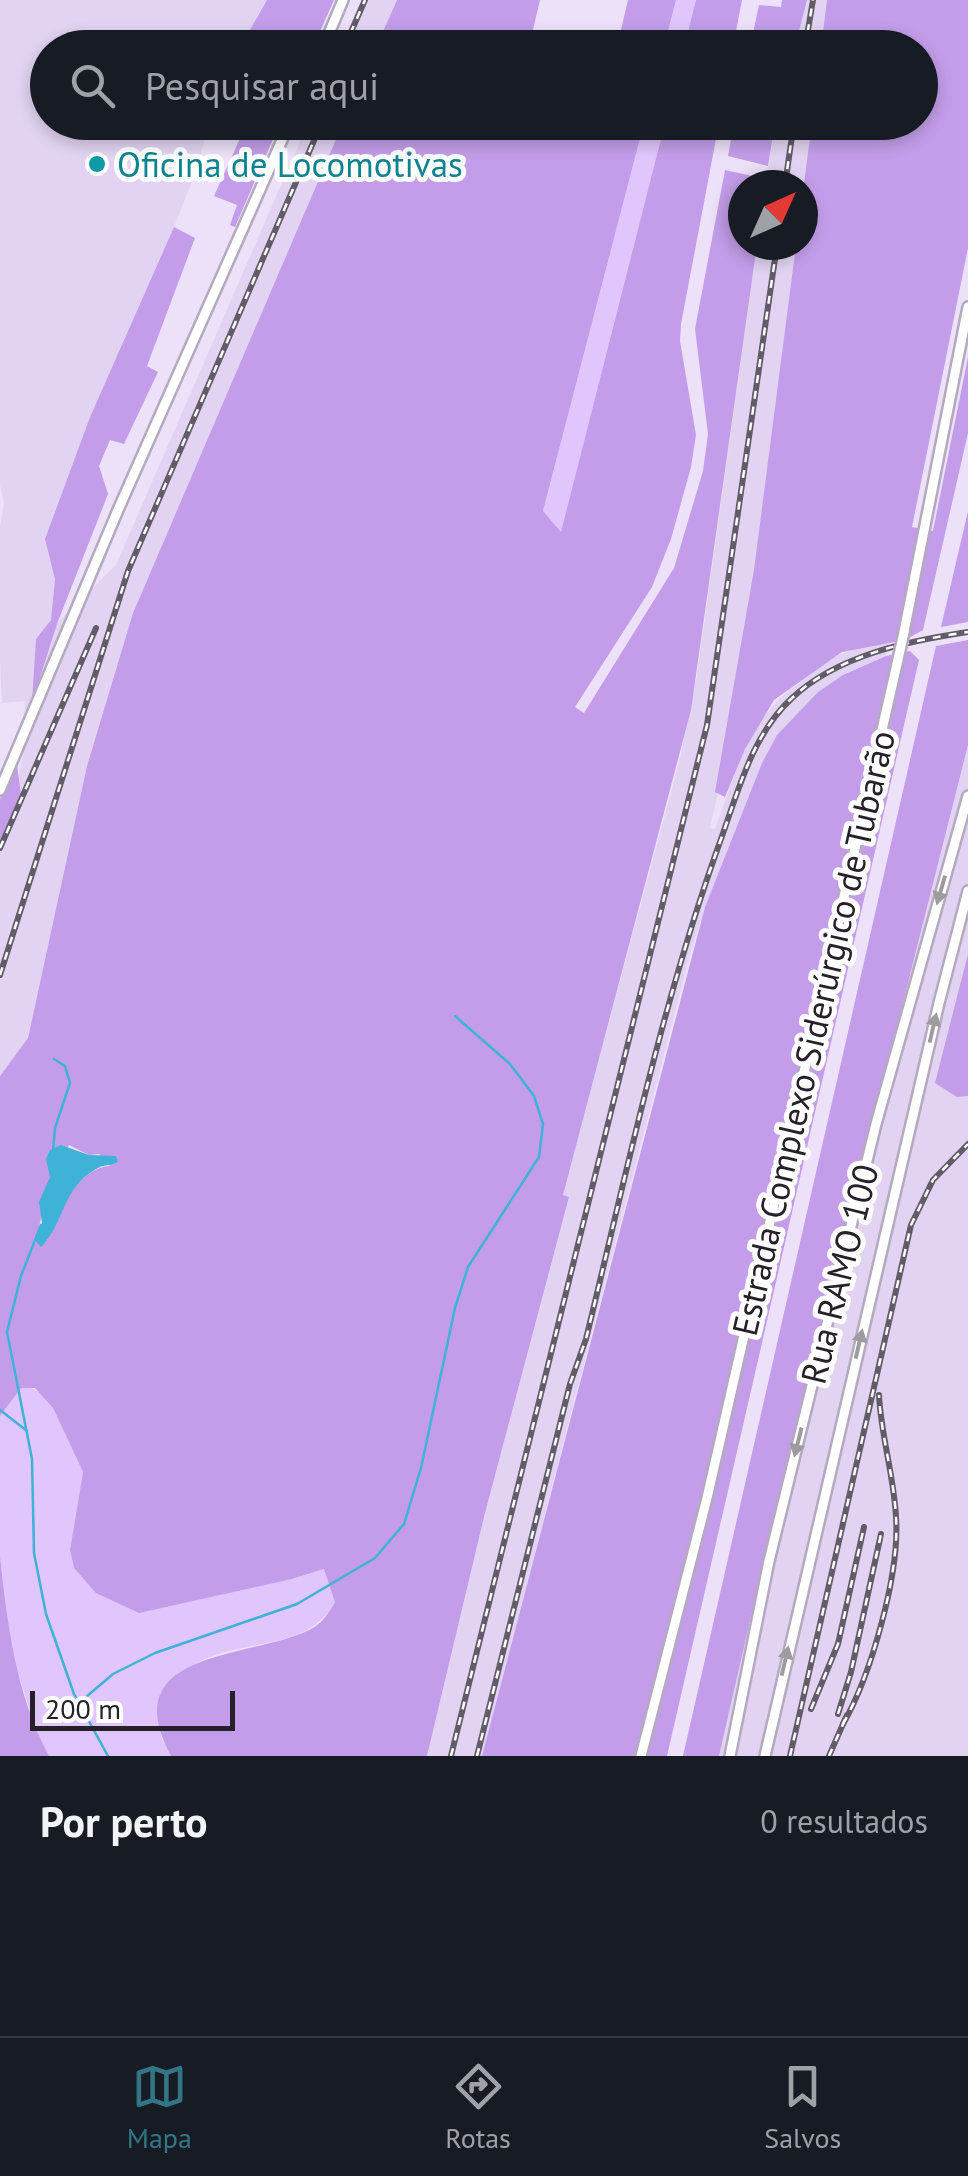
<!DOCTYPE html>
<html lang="pt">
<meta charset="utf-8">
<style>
:root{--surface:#171b24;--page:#242831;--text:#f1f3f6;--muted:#9ea1a6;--line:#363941;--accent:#327685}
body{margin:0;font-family:"PT Sans",sans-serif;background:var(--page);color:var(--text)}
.compass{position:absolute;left:728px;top:170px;width:90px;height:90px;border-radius:50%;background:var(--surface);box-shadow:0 5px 15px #0003;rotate:45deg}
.scale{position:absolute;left:30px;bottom:25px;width:205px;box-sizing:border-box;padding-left:10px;border:5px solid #252029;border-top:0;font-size:28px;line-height:35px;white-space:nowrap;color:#252029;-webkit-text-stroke:8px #fff;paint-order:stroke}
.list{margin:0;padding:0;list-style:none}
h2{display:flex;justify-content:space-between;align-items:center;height:130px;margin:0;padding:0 40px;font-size:42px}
h2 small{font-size:32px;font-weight:400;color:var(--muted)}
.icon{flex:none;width:55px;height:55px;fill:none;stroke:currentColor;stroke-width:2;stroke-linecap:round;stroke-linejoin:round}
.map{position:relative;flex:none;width:968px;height:1756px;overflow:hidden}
.search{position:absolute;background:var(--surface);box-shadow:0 5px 15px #0003;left:30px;right:30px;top:30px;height:110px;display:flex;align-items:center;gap:25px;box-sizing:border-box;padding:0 35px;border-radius:55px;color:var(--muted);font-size:38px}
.sheet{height:280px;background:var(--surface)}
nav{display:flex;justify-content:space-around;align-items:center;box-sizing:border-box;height:140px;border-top:2px solid var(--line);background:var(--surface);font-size:28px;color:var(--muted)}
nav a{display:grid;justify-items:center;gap:5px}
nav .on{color:var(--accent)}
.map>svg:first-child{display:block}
</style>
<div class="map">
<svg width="968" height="1756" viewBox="0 0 968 1756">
<rect width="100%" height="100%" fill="#ece1f8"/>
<g fill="#e1d3f1">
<path d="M0,0H267L240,47L48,48V122L209,123L196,171L174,227L90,417L45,539L55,578L51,620L37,643L116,565L308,123H343L133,613L87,766L28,1038L0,1076V823L17,783L23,757L25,701L2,703L0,660V527L4,502L0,485Z"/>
<path d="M361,0H397L376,47L340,48Z"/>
<path d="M807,0H827L821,47L795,48Z"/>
<path d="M775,123H812L803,190V185H766Z"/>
<path d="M757,245H796L764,497L746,671L710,828L715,829L743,752L759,723L779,699L831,658L889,636L886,656L843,675L818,692L777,735L762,763L705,907L691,951L482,1756H427L484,1517L569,1198L562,1196L679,763L697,675Z"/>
<path d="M968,745V1756H719L780,1490Z"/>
</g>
<g fill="#e0c6fc">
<path d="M676,0H696L684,47L664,48Z"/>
<path d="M644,123H665L561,533L543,511Z"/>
<path d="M30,1387L45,1396L53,1408L83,1472L70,1550L74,1568L292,1579L325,1569L327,1573L335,1602C309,1650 247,1639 203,1660C186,1667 173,1680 160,1693L161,1737L171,1756H49L38,1735L12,1655L0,1556V1416L21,1388Z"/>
</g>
<g fill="#c39de9" fill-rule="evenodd">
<path d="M267,0H334L313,47H280L282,43L270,37L264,47H240Z"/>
<path d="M397,0H540L529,47H376Z"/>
<path d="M628,0H676L664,47H617Z"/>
<path d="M696,0H742L733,47H684Z"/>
<path d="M782,0H807L795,47H750L759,5L781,7Z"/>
<path d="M827,0H968V248L912,527L933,531L968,357V433L923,630L905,640L842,652L774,700L745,749L725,797L715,792L754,570L796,245H803V190L812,123L920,122V48L821,47Z"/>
<path d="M247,123H280L235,227L230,225L237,205L214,196Z"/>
<path d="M343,123H644L543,511L561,532L665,123H719L681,324L680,341L696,435L691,467L671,539L652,587L575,707L584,713L674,568L703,471L708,434L695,329L725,170L766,179V185H743V245H757L691,710L563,1195L569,1197L484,1517L427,1756H171C113,1649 251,1659 309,1630C322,1624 328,1614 335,1602L324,1569L292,1579L139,1613L96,1593L74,1568L70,1550L83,1472L53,1408L35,1388H21L0,1416V1076L28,1038L87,766L133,613ZM69,1145L89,1155L99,1154L110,1166C78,1167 55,1217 36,1241L50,1177Z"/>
<path d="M734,123H775L768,166L728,156Z"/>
<path d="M174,227L195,238L147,366L158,372L124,444L110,440L99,466L108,494L57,624L32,702L36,639L51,620L55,579L45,539L90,417Z"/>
<path d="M968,511V622L941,627Z"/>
<path d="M968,640V745L780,1490L719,1756H683L936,646Z"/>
<path d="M910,651L919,660L667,1756H482L705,907L762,763L777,735L818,692L843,675L886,656Z"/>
<path d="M17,765L21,795L0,840V799Z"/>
<path d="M968,954V1096L957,1097L935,1083Z"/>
<path d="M0,1556C8,1627 15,1691 49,1756H0Z"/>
</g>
<path fill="#3fb2d7" d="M61,1145L89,1155L116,1156L118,1162C110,1166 104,1164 96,1169C61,1189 66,1221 41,1247L36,1241L42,1223L39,1202L50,1177L46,1159L50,1150Z"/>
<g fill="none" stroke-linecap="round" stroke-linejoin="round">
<g stroke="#3fb2d7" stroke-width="2.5">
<path d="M53,1151L55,1128L70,1083L65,1066L54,1059"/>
<path d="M41,1225L21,1276L7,1332L32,1459L34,1553L46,1614L74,1694L108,1756"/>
<path d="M0,1410L27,1431"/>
<path d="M79,1703L113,1674L155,1653L297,1604L375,1558L404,1524L421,1468L455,1308L468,1267L539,1157L543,1124L534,1096L510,1064L455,1016"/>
</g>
<g stroke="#b4aac0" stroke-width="14">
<g id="minor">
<path d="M323,48L343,0"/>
<path d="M904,632L968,307"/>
<path d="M0,790L118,510L290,122"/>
<path d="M641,1756L707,1498L897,664"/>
<path d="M730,1756L769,1561L876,1124L968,796"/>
<path d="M765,1756L939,1003L968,891"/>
</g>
</g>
<use href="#minor" stroke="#fff" stroke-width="9"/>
<g stroke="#625b68" stroke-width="6">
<g id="rail">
<path d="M344,48L365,0"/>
<path d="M805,48L813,0"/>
<path d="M785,185L794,122"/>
<path d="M0,848L96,628"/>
<path d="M0,975L128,571L322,122"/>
<path d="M811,1709L838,1644L864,1527"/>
<path d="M838,1714L851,1672L881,1534"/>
<path d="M843,1724C871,1675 900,1574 896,1517C894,1476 881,1436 879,1395"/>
<path d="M451,1756L707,725L777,245"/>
<path d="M477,1756L570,1384L586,1339C627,1171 662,1002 721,839C739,789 752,735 792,698C838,655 908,641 968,632"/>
<path d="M790,1756L911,1225L933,1180L968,1144"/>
<path d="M829,1756L847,1715"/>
</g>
</g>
<use href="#rail" stroke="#fff" stroke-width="2.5" stroke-dasharray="8" stroke-linecap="butt"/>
<g stroke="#b4aac0" stroke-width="14" stroke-linecap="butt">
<path id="minor-bridge" d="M897,664L904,632"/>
</g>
<use href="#minor-bridge" stroke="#fff" stroke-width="9"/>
</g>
<defs><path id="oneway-solid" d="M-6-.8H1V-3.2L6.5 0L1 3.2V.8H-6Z" transform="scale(2.5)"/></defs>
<g fill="#9d9b9f">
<use href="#oneway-solid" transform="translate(941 890) rotate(106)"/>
<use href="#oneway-solid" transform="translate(933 1028) rotate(-77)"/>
<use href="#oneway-solid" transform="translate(859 1344) rotate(-77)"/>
<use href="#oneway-solid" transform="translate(798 1442) rotate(104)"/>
<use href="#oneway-solid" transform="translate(785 1661) rotate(-77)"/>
</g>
<circle fill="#0f9aa8" stroke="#fff" stroke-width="4" cx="97" cy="164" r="10"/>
<g text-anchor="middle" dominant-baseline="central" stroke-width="10" stroke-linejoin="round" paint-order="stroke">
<g font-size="35" fill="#0d838f" stroke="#fff" text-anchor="start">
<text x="117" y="164">Oficina de Locomotivas</text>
</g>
<g font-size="35" fill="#252029" stroke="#fff">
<text transform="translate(813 1033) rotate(-77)">Estrada Complexo Siderúrgico de Tubarão</text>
<text transform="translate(839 1274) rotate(-76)">Rua RAMO 100</text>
</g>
</g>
</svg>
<svg class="compass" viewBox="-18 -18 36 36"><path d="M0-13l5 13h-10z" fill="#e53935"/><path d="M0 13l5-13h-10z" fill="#9ea1a6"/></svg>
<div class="scale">200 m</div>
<div class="search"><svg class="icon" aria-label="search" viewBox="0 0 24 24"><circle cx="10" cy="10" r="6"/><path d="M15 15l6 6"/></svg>Pesquisar aqui</div>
</div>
<section class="sheet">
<h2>Por perto<small>0 resultados</small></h2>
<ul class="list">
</ul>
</section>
<nav>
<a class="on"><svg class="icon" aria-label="map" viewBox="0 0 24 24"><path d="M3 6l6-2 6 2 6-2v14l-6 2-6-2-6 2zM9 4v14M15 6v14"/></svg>Mapa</a>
<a><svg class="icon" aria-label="directions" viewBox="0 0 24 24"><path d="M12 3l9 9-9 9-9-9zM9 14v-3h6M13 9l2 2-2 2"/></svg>Rotas</a>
<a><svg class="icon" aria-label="saved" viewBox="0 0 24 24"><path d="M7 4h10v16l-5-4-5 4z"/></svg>Salvos</a>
</nav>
